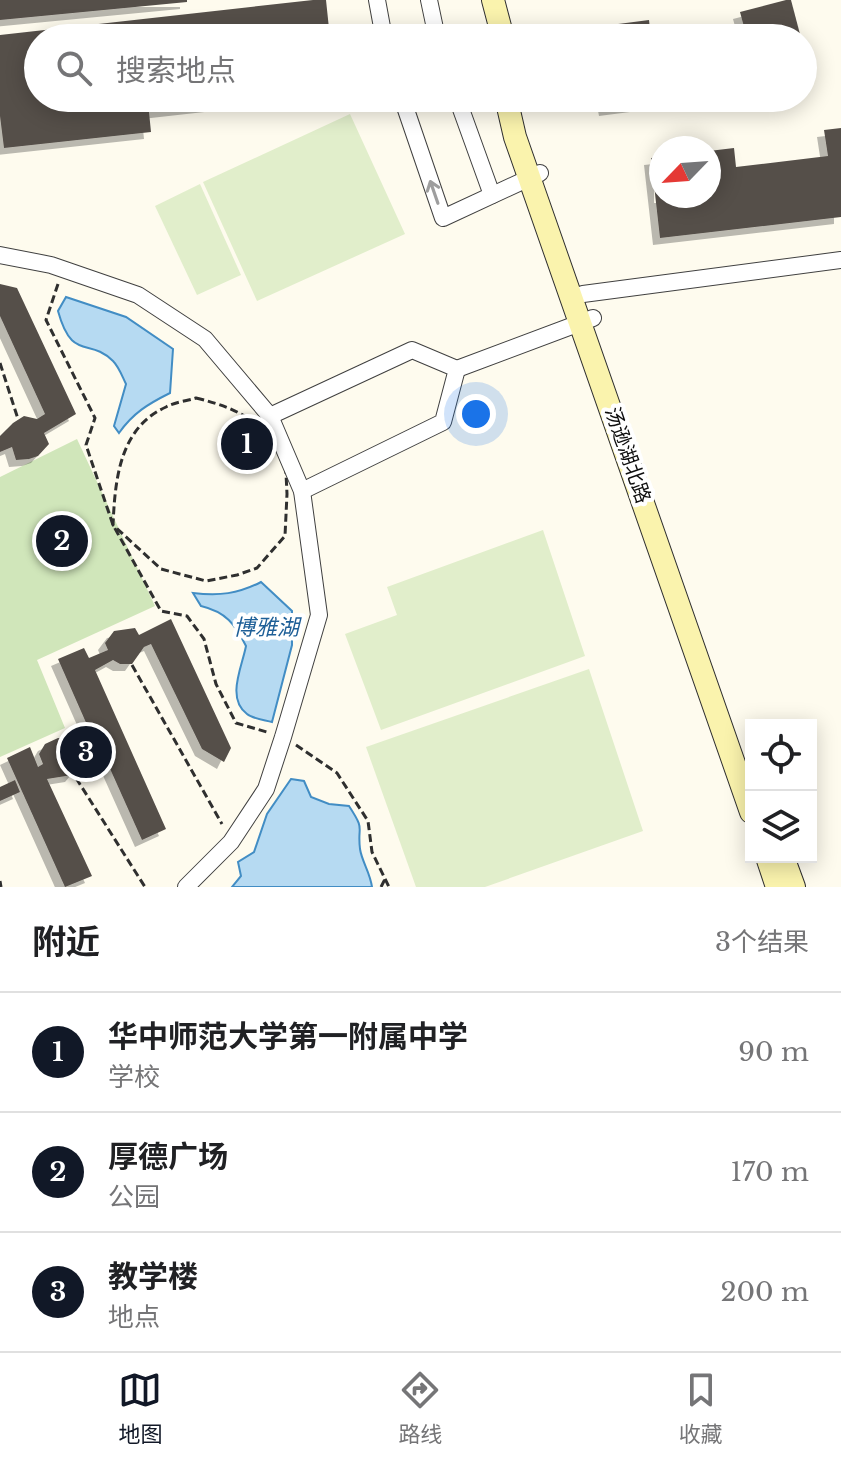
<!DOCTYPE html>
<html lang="zh">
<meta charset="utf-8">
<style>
:root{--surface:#fff;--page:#f6f6f6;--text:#202124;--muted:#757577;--line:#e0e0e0;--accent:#111827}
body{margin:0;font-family:"Libre Baskerville","Noto Sans SC",serif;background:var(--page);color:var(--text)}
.controls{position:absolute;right:24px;bottom:24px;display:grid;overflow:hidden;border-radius:0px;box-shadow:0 4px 20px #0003}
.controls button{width:72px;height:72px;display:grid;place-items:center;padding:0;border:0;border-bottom:2px solid var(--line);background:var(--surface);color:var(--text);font:40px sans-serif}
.compass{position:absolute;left:649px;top:136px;width:72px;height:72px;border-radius:50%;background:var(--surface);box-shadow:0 4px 20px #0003;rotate:245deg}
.you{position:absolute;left:476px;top:414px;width:28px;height:28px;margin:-20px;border:6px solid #fff;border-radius:50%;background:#1a73e8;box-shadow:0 0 0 12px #1a73e833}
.badge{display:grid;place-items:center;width:52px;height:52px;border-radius:50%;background:var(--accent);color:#fff;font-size:26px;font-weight:700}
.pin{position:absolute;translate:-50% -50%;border:4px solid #fff;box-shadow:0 2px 8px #0006}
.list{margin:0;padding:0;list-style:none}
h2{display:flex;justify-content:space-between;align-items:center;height:104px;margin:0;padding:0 32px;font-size:34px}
h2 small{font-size:26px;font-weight:400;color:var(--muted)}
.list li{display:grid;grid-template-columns:52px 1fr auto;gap:24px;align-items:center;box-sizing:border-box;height:120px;padding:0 32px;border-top:2px solid var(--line)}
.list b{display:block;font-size:30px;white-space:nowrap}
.list p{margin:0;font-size:26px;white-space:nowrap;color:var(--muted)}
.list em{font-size:26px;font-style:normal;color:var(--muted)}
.icon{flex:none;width:44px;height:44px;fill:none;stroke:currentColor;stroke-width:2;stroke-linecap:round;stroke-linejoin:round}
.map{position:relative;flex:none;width:841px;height:887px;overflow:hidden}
.search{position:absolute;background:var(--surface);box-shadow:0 4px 20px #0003;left:24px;right:24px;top:24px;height:88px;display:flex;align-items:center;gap:20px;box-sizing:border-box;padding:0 28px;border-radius:44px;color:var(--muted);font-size:30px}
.sheet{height:464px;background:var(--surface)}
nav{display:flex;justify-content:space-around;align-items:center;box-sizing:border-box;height:112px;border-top:2px solid var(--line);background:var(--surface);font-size:22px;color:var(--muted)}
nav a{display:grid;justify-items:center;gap:4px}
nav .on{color:var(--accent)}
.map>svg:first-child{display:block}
</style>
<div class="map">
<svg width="841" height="887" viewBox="0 0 841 887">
<defs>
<filter id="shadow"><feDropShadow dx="-7" dy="7" stdDeviation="0" flood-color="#0004"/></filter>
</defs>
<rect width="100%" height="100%" fill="#fefbee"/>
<path fill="#d0e6ba" d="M77,439L155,606L37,660L65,728L0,757V477Z"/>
<g fill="#e1eecb">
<path d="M350,114L405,234L257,301L203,182Z"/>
<path d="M200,184L241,275L197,295L155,206Z"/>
<path d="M543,530L585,656L381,730L345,634L397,615L387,587Z"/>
<path d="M589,669L643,831L485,887H416L366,747Z"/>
</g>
<g fill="#b6daf2" stroke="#428dc4" stroke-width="2">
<path d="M66,297L126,317L173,349L170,393C148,404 133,413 119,433L114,426L126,384C122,376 119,367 113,361C89,337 72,362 58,311Z"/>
<path d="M261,582L292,611V645L272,722C265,720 253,719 247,714C226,698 242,667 246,646C235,624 226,612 201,606L193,593C219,596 238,594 261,582Z"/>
<path d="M291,779L304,781L311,797L329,804L349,806C366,832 357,824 360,849C362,862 370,872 372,887H232L241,876L238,862L254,852L267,814Z"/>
</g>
<g fill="#554f4a" filter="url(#shadow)">
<path d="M0,0H187V2L0,20Z"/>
<path d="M313,0H326L330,38H38V98H256V100L149,112L151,132L4,148L0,116V35Z"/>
<path d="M786,0H791L801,38H747L740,12Z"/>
<path d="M649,20L651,38H596L595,27Z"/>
<path d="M803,50L811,76L803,78Z"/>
<path d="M604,98H659L660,102L606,109Z"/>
<path d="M841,128V217L660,238L651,158L661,157V196H709V151L734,148L736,167L828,156L824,130Z"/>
<path d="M0,284L17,288L76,414L44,433L49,444L38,456L29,459L16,460L12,447L0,452V436L13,423L24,416L37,419L45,414L0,316Z"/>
<path d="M171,619L231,748L224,762L202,749L151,644L144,647L132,664H120L113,660L95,670L166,829L142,840L103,753L83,762L72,775L47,779L92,876L65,887L7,758L30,747L38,767L43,764L39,754L45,744L58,738L73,740L77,750L95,743L58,659L84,648L89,658L108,650L105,643L114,631L135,628L139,635Z"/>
<path d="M15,780L20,792L0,801V787Z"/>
</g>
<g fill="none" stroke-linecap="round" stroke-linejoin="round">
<g stroke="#404040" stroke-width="18">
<g id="minor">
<path d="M377,0L384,38"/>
<path d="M429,0L437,38"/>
<path d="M402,98L443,218L540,173"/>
<path d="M457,98L492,195"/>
<path d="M0,255L51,265L138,295L205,339L270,416L302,491L319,615L283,737L266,789L231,842L186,887"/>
<path d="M572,298L583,294L841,260"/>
<path d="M457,369L593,318"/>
<path d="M270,416L412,350L457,369L443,422L302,491"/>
</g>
</g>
<g stroke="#2f2f2f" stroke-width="24">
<g id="secondary">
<path d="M493,0L503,38"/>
<path d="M506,98L515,137L751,812"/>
<path d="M767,857L777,887"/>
<path d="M783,857L794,887"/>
</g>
</g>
<g stroke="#2f2f2f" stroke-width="3" stroke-dasharray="8 4" stroke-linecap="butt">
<path d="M58,284L46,320L95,418L86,445L113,525L161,611L187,616L204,639L216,684L236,723L267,732"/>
<path d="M0,363L18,419"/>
<path d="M196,398C241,409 253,419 285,452L287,494L285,536L257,568L237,575L206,581L161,569L113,525C115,481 119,428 166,407C175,402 187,401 196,398Z"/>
<path d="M132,665L222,824"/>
<path d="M296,745L337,773L368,821L372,852L389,887"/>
<path d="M76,778L145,887"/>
<path d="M0,881L1,887"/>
<path d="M381,887L386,877"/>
</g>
<use href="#minor" stroke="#fff" stroke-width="16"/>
<use href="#secondary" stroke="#faf3ad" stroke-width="22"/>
</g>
<defs><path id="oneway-shaft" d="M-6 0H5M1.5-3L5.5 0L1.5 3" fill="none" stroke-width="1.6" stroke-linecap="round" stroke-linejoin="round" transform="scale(2)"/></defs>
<use stroke="#9e9e9e" href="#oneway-shaft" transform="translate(434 192) rotate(-109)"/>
<g text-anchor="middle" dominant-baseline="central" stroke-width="8" stroke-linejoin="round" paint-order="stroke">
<g font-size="20" fill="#0d0d0d" stroke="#fff">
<text transform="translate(628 455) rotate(71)">汤逊湖北路</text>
</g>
<g font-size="22" font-style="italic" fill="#1e5f97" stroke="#fff">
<text x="266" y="627">博雅湖</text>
</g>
</g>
</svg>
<div class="controls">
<button><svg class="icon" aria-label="locate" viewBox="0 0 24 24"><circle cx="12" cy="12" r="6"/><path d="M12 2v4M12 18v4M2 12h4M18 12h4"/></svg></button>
<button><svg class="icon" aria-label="layers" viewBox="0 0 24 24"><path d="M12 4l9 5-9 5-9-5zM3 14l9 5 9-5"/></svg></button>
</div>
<svg class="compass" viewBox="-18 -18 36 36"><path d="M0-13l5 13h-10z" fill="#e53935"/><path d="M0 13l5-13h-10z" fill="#757577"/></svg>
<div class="you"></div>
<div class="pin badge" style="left:247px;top:444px">1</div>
<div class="pin badge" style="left:62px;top:541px">2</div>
<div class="pin badge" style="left:86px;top:752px">3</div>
<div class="search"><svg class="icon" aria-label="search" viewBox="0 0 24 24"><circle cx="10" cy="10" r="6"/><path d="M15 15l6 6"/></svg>搜索地点</div>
</div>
<section class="sheet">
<h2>附近<small>3个结果</small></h2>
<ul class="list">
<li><span class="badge">1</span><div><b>华中师范大学第一附属中学</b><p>学校</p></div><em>90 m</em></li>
<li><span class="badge">2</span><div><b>厚德广场</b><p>公园</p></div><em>170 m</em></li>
<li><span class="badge">3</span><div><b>教学楼</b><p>地点</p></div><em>200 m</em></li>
</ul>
</section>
<nav>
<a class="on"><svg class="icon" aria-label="map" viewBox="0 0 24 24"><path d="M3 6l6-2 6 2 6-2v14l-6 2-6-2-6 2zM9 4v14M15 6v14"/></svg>地图</a>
<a><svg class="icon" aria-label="directions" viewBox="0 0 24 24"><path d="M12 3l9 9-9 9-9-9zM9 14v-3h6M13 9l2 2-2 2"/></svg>路线</a>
<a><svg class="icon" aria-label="saved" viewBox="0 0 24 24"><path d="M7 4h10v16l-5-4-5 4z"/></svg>收藏</a>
</nav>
